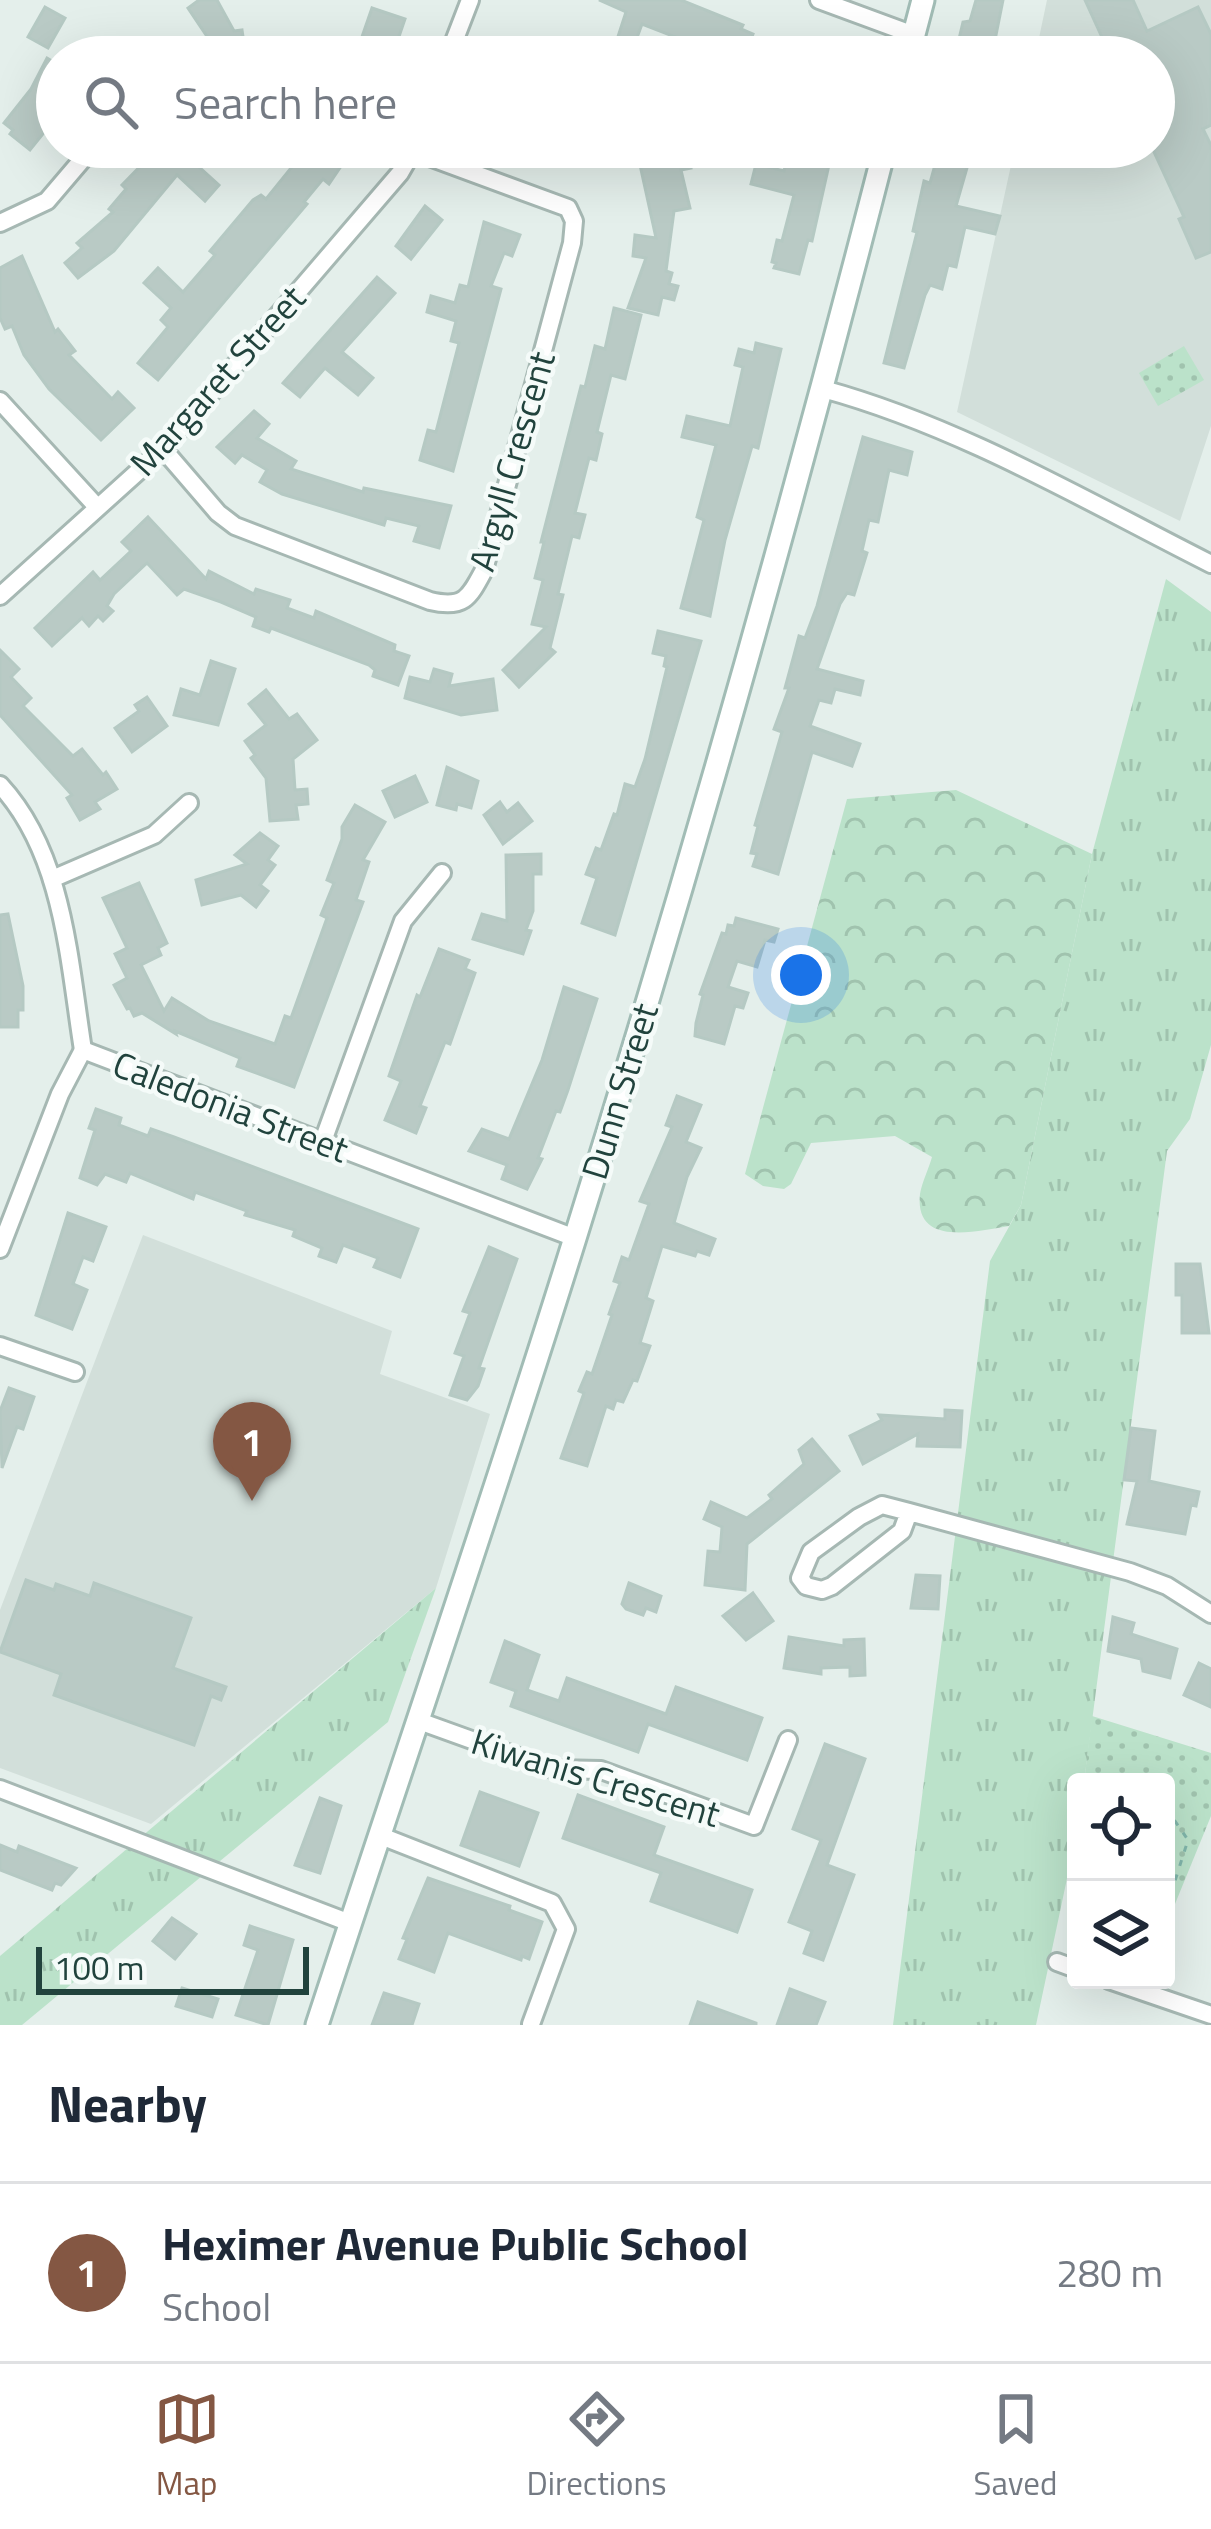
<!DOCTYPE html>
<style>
:root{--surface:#fff;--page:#f2f2f3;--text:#1f2937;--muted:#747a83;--line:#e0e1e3;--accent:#845743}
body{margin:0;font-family:"Titillium Web",sans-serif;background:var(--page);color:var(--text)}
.controls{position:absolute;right:36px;bottom:36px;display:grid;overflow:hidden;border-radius:12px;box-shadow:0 12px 48px #0002}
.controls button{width:108px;height:108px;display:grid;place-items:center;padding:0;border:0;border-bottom:3px solid var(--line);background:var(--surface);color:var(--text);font:60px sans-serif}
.scale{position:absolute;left:36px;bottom:30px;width:273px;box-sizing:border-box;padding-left:12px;border:6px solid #21433d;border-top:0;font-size:33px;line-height:42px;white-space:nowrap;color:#21433d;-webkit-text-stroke:9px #f5fbf9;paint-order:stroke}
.you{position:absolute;left:801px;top:975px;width:42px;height:42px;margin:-30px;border:9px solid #fff;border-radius:50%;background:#1a73e8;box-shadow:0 0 0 18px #1a73e833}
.badge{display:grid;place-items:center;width:78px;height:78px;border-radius:50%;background:var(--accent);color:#fff;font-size:39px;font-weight:700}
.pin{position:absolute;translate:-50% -99px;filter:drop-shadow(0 3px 6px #0008)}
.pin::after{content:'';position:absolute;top:63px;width:42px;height:36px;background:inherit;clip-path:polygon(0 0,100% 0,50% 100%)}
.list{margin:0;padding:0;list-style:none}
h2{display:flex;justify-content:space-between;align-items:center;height:156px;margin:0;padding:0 48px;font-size:51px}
h2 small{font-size:39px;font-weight:400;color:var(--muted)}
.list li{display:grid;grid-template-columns:78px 1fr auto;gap:36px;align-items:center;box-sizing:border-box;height:180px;padding:0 48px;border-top:3px solid var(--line)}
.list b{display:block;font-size:45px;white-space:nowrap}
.list p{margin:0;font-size:39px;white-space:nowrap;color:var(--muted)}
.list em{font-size:39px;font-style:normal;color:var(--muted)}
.icon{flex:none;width:66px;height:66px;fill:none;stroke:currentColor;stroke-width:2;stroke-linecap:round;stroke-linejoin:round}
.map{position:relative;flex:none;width:1211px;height:2025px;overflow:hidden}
.search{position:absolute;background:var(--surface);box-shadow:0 12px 48px #0002;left:36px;right:36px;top:36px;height:132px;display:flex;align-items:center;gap:30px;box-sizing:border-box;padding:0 42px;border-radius:66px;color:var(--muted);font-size:45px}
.sheet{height:336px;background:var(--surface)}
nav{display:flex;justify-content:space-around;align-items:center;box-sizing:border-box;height:168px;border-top:3px solid var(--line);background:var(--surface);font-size:33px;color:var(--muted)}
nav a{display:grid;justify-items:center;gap:6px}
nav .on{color:var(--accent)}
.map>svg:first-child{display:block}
</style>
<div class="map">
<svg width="1211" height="2025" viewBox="0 0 1211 2025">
<defs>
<pattern id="grass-tufts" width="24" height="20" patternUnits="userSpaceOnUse" patternTransform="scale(3)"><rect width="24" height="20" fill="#bbe2ca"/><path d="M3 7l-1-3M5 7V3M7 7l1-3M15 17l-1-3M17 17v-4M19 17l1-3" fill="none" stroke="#a0c3ae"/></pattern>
<pattern id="forest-crowns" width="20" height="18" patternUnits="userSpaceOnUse" patternTransform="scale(3)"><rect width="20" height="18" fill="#bbe2ca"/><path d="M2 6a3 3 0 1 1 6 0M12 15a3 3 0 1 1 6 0" fill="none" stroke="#a0c3ae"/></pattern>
<pattern id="park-dots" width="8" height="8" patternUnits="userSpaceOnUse" patternTransform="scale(3)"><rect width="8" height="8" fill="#bbe2ca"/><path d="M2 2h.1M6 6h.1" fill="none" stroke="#a0c3ae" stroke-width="1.8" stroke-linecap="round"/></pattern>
</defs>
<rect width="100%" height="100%" fill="#e4efeb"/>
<g fill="#d2dfda">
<path d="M1047,0H1211V426L1180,521L957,412L1015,147H1154V57H1035Z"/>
<path d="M143,1235L392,1331L380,1374L490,1414L436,1588L151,1824L0,1768V1610Z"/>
</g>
<g fill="url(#grass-tufts)">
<path d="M1166,579L1211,612V1045L1190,1119L1167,1151L1084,1782H1076V1836L1036,2025H893L990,1261L1021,1205L1092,854Z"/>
<path d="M436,1588L388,1722L22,2025H0V1956Z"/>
</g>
<path fill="url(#forest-crowns)" d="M956,790L1092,854L1021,1205L1009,1226C977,1231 914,1248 920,1194C922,1182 929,1168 932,1157L895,1136L811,1143L791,1184L784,1189L763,1186L745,1174L847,799Z"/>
<g fill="url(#park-dots)">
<path d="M1184,346L1204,380L1158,406L1139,373Z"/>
<path d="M1092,1716L1211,1753V1816L1166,1926V1888L1173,1869L1166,1866V1782H1084Z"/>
</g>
<g fill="#b9cac5" stroke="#b5c9c3" stroke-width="3">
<path d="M199,0H217L234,31L242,30L246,57H211L208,38L188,8Z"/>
<path d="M599,0H681L743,25L741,29L753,34L744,57H712L714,52L642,24L630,57L613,52L626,12Z"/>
<path d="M976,0H1003L993,50L959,39L963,22L970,21Z"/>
<path d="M1085,0H1133L1147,31L1198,7L1211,34V125L1203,129L1211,145V252L1196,258L1179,219L1184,217L1154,152V57H1111Z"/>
<path d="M45,7L65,18L48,48L28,37Z"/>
<path d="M372,8L405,19L392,57H355Z"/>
<path d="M47,58L57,64V87L38,116L50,125L30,150L10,134L13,130L4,123L31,89Z"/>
<path d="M159,147H202L197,154L203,159L198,166L219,185L205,201L177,175L114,251L78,278L65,263L82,248L77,243L113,212L109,209L126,189L122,185Z"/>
<path d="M308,147H354L329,184L323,179L304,202L307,204L158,380L138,363L168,327L161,320L171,308L144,283L158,268L183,292L215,255L210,251L253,200L261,195L266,199Z"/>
<path d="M674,147H687L691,168L681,170L690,208L674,211L666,271L672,273L669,284L678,286L674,300L662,297L658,315L628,308L646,258L633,256L635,235L656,238L640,165L629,157Z"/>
<path d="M790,147H833L812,241L808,240L799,274L774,268L776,263L772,262L777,240L782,241L794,195L751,184L756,164L784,171Z"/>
<path d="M940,147H973L956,206L1000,216L995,234L965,227L956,267L948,265L942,289L930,285L925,295L904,368L884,363L917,232L913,231L924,181L930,183Z"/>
<path d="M425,206L442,220L411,259L396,246Z"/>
<path d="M484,222L520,235L512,256L504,253L491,286L501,289L453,471L420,460L428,430L436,432L459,343L451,341L456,321L427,312L431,296L455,303L460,285L468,287Z"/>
<path d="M22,256L55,332L58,329L75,351L69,355L112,399L118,392L134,408L101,440L49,389L24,355L12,326L5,329L0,318V268Z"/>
<path d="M377,277L395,293L342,352L373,378L358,395L325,368L300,397L283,383Z"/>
<path d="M614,308L641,315L625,379L611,375L597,432L602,434L596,460L589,458L575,513L585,515L579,538L572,536L558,594L563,595L550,648L555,652L519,687L503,670L546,627L532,624L543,580L535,578L544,542H541L581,386L585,387L595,346L605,349Z"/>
<path d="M756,343L781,349L758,448L752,446L725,540L710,616L681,608L704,520L697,517L716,445L682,437L687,416L730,426L743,367L735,365L739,349L754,353Z"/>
<path d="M254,411L269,424L257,438L296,461L291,469L363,492L364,488L451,506L439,548L414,541L419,526L386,518L384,525L282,494L260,482L267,470L242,455L235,463L217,447Z"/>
<path d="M863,437L912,452L907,475L889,470L878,522L869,520L862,551L867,553L854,595L847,593L840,604L817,669L863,681L860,695L835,689L831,703L819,700L810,726L860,744L852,766L812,752L778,874L753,866L757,854L751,853L758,826L755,825L782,732L774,729L789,688H785L794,655L799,636L805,638L817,606Z"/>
<path d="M148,517L206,579L209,571L254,594L256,589L290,600L287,608L314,618L316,611L395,645L394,651L409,656L398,685L373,676L375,670L369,665L271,628L269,632L253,626L256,617L221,602L184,589L177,595L147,563L114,594L107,606L113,611L103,621L98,616L89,626L82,618L52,646L35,628L93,572L100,580L131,551L122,542Z"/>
<path d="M658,631L701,641L615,935L582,923L597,878L586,874L596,848L601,850L614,814L617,815L625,784L635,787L645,759L667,667L664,666L666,656L653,653Z"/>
<path d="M0,650L19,669L11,677L31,698L23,706L73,756L82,749L103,775L106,772L117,789L95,802L100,809L80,820L67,798L72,795L0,715Z"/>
<path d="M211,661L235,669L218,725L174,715L181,689L200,695Z"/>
<path d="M434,669L452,674L449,686L493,679L497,710L461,715L405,698L410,677L430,682Z"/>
<path d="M266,690L289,719L297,714L317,740L293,759L295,790L307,789L308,804L296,805L298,819L270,821L266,778L251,758L255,755L245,741L266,725L249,704Z"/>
<path d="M147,697L167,726L132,752L115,728L139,711L135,705Z"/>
<path d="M447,767L478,781L471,808L457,804L456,810L437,805Z"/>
<path d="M415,776L427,802L395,817L383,791Z"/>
<path d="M500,802L507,812L518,803L532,821L503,844L484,815Z"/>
<path d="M355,805L385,822L363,860L369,862L356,900L363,902L294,1087L237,1066L240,1058L175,1031L176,1034L142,1013L134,1016L130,1008L127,1009L114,985L127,978L115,954L127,948L103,898L139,883L167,943L158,948L161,955L141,965L164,1011L172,998L209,1021L275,1044L285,1016L291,1018L327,918L321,915L334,883L327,880L342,839V827Z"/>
<path d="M260,833L278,846L268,860L275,865L260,885L268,891L256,907L241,895L202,905L196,880L247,864L235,855Z"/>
<path d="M541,854V874H533V911L526,930L531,931L523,954L473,939L482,914L507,921L506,855Z"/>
<path d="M8,914L23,986V1010H18V1027H0V915Z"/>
<path d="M736,918L778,929L774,942L765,940L757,967L737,961L728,987L748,993L743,1008L735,1006L724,1044L695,1036L696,1023L703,995L700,994L722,933L726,934L728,925L734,926Z"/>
<path d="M439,949L469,960L465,969L475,973L450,1044L445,1042L420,1106L426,1108L416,1133L385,1120L401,1081L389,1076L417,995L420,997Z"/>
<path d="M564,987L597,999L568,1090L560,1112L556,1111L538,1158L542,1159L527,1189L502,1179L507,1165L469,1151L482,1129L509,1139L542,1060Z"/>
<path d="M677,1096L701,1105L686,1142L701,1148L687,1177L674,1223L715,1239L709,1255L697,1251L695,1256L662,1246L646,1298L653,1301L640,1343L650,1346L637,1381L633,1380L623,1402L616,1400L613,1409L606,1406L587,1466L561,1458L584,1393L579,1391L587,1372L592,1374L612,1315L609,1314L620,1283L614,1281L622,1257L629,1260L649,1204L640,1201L672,1127L666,1125Z"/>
<path d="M96,1109L121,1118L119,1125L148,1136L151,1129L174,1137L418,1229L400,1277L374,1267L378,1258L343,1245L336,1262L319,1256L322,1248L293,1236L295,1230L245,1215L247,1211L195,1192L193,1199L130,1173L126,1182L105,1174L97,1185L80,1178L95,1130L89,1128Z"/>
<path d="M68,1213L106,1227L93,1261L83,1257L73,1284L87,1290L72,1329L36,1315Z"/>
<path d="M489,1247L517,1259L479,1368L484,1369L478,1386L467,1400L450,1395L464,1356L455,1353L470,1313L463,1311Z"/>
<path d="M1176,1264H1200L1209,1333H1182V1295H1176Z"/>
<path d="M9,1388L34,1397L23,1429L17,1427L2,1468L0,1411Z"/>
<path d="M945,1410L962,1411L960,1447L917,1446L918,1434L863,1464L850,1436L882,1420L879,1415L945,1419Z"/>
<path d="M1131,1428L1155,1431L1149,1481L1199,1492L1196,1506L1191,1505L1185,1534L1127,1524L1137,1481L1124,1480Z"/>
<path d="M812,1439L839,1471L747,1544L745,1590L705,1585L708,1551L720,1552L722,1527L704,1519L711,1502L747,1518L772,1499L769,1495L804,1464L799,1450Z"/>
<path d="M916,1575L940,1576L938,1609L911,1608Z"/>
<path d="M26,1580L54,1590L56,1584L90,1596L94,1583L191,1618L173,1668L226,1687L221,1700L211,1696L194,1745L54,1695L61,1674L0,1652Z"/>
<path d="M629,1583L661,1596L656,1612L646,1608L643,1615L626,1609L622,1604Z"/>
<path d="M753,1593L773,1621L746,1640L723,1616Z"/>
<path d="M1113,1617L1134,1623L1131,1634L1177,1649L1170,1678L1143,1671L1141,1659L1108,1651Z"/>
<path d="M789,1637L844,1646V1640L864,1639L865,1675L850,1676V1667L821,1668V1674L784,1668Z"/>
<path d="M505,1641L539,1655L527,1690L559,1701L567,1678L666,1714L676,1687L762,1718L747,1760L648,1724L638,1752L511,1706L516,1691L491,1682Z"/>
<path d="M1199,1663L1211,1669V1707L1184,1695Z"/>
<path d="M825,1744L865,1759L827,1865L854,1875L823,1960L804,1953L812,1931L789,1922L821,1840L793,1829Z"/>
<path d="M480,1792L538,1813L519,1866L461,1845Z"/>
<path d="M578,1795L664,1827L654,1855L752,1890L737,1932L651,1901L661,1873L563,1838Z"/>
<path d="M320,1798L341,1806L320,1873L295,1865Z"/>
<path d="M0,1845L17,1852L19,1846L76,1868L61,1885L55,1883L52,1890L0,1870Z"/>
<path d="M428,1878L510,1906L509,1910L542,1922L529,1959L522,1956L521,1960L448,1933L434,1972L399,1959L407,1939L403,1938Z"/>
<path d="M172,1918L196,1934L175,1959L153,1941Z"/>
<path d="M250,1926L293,1940L268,2025L236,2015L258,1950L244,1945Z"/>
<path d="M182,1988L218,1999L212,2017L176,2006Z"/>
<path d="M790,1989L825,2002L816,2025H777Z"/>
<path d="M384,1993L419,2004L412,2025H372Z"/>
<path d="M698,2002L756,2023V2025H690Z"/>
</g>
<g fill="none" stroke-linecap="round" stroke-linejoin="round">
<g stroke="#a6b8b3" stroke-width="22">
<g id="street">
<path d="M819,0L914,35"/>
<path d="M448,57L470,0"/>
<path d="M0,223L47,201L93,147"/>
<path d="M823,389C959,426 1086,501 1211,564"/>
<path d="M0,401L97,507"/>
<path d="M163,449L218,513L235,526L430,601C464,609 469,598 484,570L572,243L574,221L568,208L413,151"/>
<path d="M0,596L163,449L400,173L415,147"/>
<path d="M0,785C64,854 69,962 83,1050"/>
<path d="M52,879L154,835L189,803"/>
<path d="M83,1050L575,1238"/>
<path d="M323,1141L403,921L442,873"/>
<path d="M0,1249L60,1094L83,1050"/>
<path d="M0,1346L75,1372"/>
<path d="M909,1512L902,1531L832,1586L822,1590L806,1586L800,1578L811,1552L859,1517L882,1505L909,1512L1130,1572L1167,1586L1211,1614"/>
<path d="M419,1721L552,1769L601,1770L754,1826L788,1740"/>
<path d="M0,1789L350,1923"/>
<path d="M381,1836L552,1903L566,1929L531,2024"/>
<path d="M1057,1962L1076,1969"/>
<path d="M1109,1980L1211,2015"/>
</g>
</g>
<g stroke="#a1bcb5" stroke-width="27">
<g id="secondary">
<path d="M908,57L923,0"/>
<path d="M317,2025C403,1762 493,1501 575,1238C688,877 791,513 885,147"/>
</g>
</g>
<path stroke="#81b6ab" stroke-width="3" stroke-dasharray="6 9" stroke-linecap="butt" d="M1166,1808L1188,1840L1166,1909"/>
<use href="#street" stroke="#fff" stroke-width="16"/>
<use href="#secondary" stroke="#fff" stroke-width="21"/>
</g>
<g text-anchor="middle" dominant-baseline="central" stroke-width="9" stroke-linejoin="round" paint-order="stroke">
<g font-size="36" fill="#21433d" stroke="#f5fbf9">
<text transform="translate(217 380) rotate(-48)">Margaret Street</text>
<text transform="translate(511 461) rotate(-74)">Argyll Crescent</text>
<text transform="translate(619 1091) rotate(-73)">Dunn Street</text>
<text transform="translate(231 1106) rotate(21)">Caledonia Street</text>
<text transform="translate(596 1777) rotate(17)">Kiwanis Crescent</text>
</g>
</g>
</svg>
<div class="controls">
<button><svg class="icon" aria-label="locate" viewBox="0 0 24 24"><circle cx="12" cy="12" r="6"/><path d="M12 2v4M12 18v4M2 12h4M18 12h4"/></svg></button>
<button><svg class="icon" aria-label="layers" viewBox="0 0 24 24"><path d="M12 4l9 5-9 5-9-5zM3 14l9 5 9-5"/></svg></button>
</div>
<div class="scale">100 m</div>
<div class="you"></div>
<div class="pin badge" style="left:252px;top:1501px">1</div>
<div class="search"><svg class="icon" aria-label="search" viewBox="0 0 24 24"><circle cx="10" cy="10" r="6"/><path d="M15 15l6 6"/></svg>Search here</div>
</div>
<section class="sheet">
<h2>Nearby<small></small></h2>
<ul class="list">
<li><span class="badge">1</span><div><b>Heximer Avenue Public School</b><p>School</p></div><em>280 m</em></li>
</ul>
</section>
<nav>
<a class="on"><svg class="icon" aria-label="map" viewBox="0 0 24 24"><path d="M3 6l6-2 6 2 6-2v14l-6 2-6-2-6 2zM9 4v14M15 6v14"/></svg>Map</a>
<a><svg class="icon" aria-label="directions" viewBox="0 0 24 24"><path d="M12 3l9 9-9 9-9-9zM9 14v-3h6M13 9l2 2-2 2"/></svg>Directions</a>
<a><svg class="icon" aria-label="saved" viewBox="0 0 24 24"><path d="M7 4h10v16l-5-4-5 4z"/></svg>Saved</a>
</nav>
